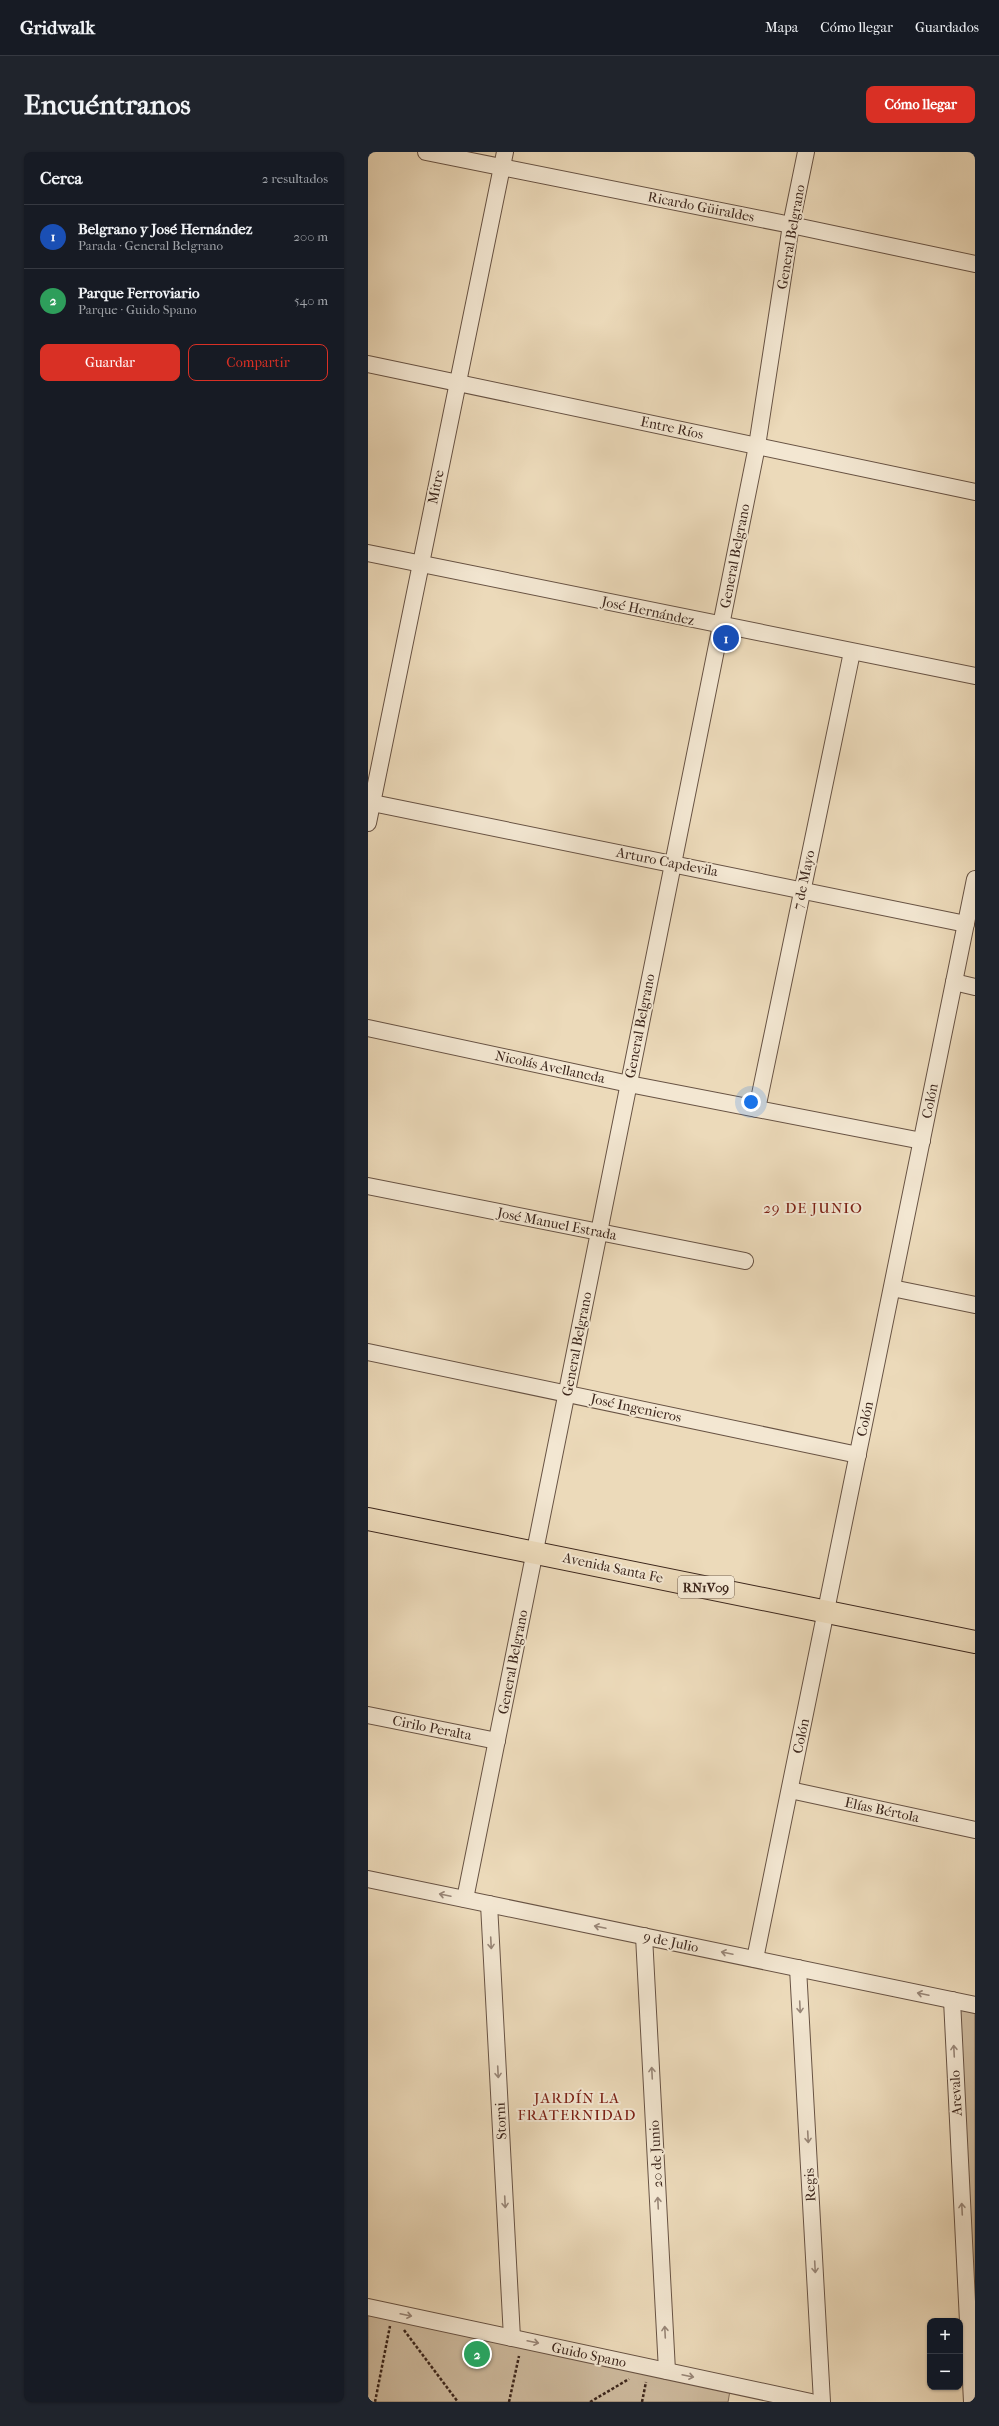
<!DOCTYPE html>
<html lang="es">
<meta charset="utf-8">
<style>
:root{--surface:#171b24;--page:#20242c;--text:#f1f3f6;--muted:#9ea1a6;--line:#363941;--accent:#d93025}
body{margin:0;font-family:"IM FELL French Canon",serif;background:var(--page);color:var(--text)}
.controls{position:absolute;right:12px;bottom:12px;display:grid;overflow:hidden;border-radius:8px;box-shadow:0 1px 3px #0004}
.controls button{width:36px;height:36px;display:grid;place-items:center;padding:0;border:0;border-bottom:1px solid var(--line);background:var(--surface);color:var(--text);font:20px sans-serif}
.you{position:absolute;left:383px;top:950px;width:14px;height:14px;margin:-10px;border:3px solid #fff;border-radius:50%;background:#1a73e8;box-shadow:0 0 0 6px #1a73e833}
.badge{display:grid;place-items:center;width:26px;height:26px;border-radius:50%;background:var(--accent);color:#fff;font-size:13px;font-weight:700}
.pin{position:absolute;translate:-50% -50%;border:2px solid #fff;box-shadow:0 1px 4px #0006}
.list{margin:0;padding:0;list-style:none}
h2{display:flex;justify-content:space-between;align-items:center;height:52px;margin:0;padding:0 16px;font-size:17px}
h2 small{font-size:13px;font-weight:400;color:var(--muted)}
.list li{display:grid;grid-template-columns:26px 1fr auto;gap:12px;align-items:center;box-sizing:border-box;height:64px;padding:0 16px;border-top:1px solid var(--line)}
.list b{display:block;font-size:15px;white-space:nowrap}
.list p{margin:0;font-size:13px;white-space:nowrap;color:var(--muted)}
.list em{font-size:13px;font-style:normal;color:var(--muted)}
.actions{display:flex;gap:8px;padding:12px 16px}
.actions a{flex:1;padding:9px 0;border:1px solid var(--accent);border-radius:8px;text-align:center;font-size:14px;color:var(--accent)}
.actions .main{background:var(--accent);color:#fff}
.map{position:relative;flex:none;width:607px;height:2250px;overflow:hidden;border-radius:8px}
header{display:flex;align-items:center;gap:24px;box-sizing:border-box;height:56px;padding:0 20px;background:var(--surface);border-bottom:1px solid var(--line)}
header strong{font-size:19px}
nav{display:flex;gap:22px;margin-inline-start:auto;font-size:14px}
.intro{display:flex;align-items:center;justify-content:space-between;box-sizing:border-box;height:96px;padding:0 24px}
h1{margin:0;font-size:28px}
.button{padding:10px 18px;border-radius:8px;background:var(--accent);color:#fff;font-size:14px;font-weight:700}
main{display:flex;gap:24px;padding:0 24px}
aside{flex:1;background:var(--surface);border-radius:8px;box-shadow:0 1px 3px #0004}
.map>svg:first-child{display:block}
</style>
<header>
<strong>Gridwalk</strong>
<nav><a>Mapa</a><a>Cómo llegar</a><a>Guardados</a></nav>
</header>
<div class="intro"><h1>Encuéntranos</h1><a class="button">Cómo llegar</a></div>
<main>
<aside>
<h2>Cerca<small>2 resultados</small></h2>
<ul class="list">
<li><span class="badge" style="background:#1a4fb4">1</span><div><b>Belgrano y José Hernández</b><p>Parada · General Belgrano</p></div><em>200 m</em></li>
<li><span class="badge" style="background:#2e9e5b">2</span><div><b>Parque Ferroviario</b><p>Parque · Guido Spano</p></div><em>540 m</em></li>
</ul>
<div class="actions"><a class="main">Guardar</a><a>Compartir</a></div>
</aside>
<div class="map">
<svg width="607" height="2250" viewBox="0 0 607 2250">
<rect width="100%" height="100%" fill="#ecdaba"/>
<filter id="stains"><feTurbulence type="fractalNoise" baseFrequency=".005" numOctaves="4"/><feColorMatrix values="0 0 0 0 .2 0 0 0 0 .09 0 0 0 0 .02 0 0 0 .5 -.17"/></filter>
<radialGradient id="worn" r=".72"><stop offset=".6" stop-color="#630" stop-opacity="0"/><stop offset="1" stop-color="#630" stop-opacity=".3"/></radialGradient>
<g fill="#cebb9f" stroke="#85705e">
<path d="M584,1848L607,1853V2250Z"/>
<path d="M0,2155L363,2233L360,2250H0Z"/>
</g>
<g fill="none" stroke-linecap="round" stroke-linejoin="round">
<g stroke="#685344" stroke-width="18">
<g id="street">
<path d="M58,0L423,73L607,112"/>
<path d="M0,212L607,340"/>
<path d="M0,401L607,524"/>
<path d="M0,650L598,772"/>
<path d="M0,671L137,0"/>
<path d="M586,830L607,835"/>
<path d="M0,876L261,932L554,989"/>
<path d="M389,957L484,500"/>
<path d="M0,1034L377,1109"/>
<path d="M524,1136L607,1153"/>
<path d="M0,1200L490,1303"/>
<path d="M0,1563L129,1589"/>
<path d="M422,1638L607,1678"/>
<path d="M0,1727L607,1853"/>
<path d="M97,1747L389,294L423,73L438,0"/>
<path d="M121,1752L144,2186"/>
<path d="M276,1784L299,2219"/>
<path d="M387,1807L607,727"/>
<path d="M430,1816L454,2250"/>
<path d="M584,1848L604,2250"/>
<path d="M0,2155L443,2250"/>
</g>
</g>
<g stroke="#3c261c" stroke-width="24">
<path id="primary" d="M0,1367L607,1490"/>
</g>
<g stroke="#3c261c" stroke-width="2.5" stroke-dasharray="3 2" stroke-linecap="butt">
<path d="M36,2178L90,2250"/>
<path d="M7,2250L22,2174"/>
<path d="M141,2250L151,2204"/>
<path d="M222,2250L261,2227"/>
<path d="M274,2250L278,2230"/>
</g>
<use href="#street" stroke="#f3e7d2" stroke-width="16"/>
<use href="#primary" stroke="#ecdaba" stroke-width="22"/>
</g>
<defs><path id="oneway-shaft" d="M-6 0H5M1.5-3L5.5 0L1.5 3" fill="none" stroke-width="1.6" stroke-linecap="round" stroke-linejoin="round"/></defs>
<g stroke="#988677">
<use href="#oneway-shaft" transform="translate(77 1743) rotate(-168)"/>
<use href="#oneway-shaft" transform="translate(232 1775) rotate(-168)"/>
<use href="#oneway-shaft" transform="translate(123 1791) rotate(87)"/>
<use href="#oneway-shaft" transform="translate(359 1801) rotate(-168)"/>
<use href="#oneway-shaft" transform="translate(555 1842) rotate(-168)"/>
<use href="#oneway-shaft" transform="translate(432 1855) rotate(87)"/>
<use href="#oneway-shaft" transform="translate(586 1899) rotate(-93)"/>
<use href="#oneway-shaft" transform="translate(130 1920) rotate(87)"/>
<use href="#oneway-shaft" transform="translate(284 1921) rotate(-93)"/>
<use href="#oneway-shaft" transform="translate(440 1985) rotate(87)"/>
<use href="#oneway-shaft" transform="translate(137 2050) rotate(87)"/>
<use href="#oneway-shaft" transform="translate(290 2051) rotate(-93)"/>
<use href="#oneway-shaft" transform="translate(594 2057) rotate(-93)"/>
<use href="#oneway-shaft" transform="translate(447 2115) rotate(87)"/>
<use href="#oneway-shaft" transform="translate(38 2163) rotate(12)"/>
<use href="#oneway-shaft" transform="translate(297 2180) rotate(-93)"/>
<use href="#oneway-shaft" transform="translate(165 2190) rotate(12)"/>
<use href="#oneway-shaft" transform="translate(320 2224) rotate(12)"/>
</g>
<g text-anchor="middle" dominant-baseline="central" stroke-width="4" stroke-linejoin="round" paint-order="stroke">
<rect fill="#f3e7d2" stroke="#736053" stroke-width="1" x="310" y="1424" width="56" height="22" rx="3"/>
<g font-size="13" font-weight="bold" fill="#3c261c">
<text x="338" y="1435">RN1V09</text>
</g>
<g font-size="14" fill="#3c261c" stroke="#f3e7d2">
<text transform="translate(333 55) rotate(11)">Ricardo Güiraldes</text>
<text transform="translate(423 85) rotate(-80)">General Belgrano</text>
<text transform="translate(304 276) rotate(12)">Entre Ríos</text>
<text transform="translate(68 335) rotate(-79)">Mitre</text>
<text transform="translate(367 404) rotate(-79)">General Belgrano</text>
<text transform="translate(280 459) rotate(12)">José Hernández</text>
<text transform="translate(299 710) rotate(11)">Arturo Capdevila</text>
<text transform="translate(436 728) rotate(-78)">7 de Mayo</text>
<text transform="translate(272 874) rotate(-79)">General Belgrano</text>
<text transform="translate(182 915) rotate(12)">Nicolás Avellaneda</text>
<text transform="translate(562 949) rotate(-79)">Colón</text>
<text transform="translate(189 1072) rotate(11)">José Manuel Estrada</text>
<text transform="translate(209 1192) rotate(-79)">General Belgrano</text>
<text transform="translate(268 1256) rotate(12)">José Ingenieros</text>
<text transform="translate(497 1267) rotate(-78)">Colón</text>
<text transform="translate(245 1416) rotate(12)">Avenida Santa Fe</text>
<text transform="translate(145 1510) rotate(-79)">General Belgrano</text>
<text transform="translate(64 1576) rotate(11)">Cirilo Peralta</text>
<text transform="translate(433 1584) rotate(-78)">Colón</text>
<text transform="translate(514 1658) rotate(12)">Elías Bértola</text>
<text transform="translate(303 1790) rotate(12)">9 de Julio</text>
<text transform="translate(588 1941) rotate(-93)">Arevalo</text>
<text transform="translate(133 1969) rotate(-93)">Storni</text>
<text transform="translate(288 2002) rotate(-93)">20 de Junio</text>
<text transform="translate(442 2033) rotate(-93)">Regis</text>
<text transform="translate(221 2203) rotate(12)">Guido Spano</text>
</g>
<g font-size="15" letter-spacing="1" fill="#7a1f14" stroke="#f3e7d2">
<text x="445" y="1056">29 DE JUNIO</text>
<text x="209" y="1946">JARDÍN LA<tspan x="209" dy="17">FRATERNIDAD</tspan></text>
</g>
</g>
<rect width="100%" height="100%" filter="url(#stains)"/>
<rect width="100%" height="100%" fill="url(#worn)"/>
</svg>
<div class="controls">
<button>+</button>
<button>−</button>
</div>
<div class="you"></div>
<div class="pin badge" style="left:358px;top:486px;background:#1a4fb4">1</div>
<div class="pin badge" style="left:109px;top:2202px;background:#2e9e5b">2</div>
</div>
</main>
